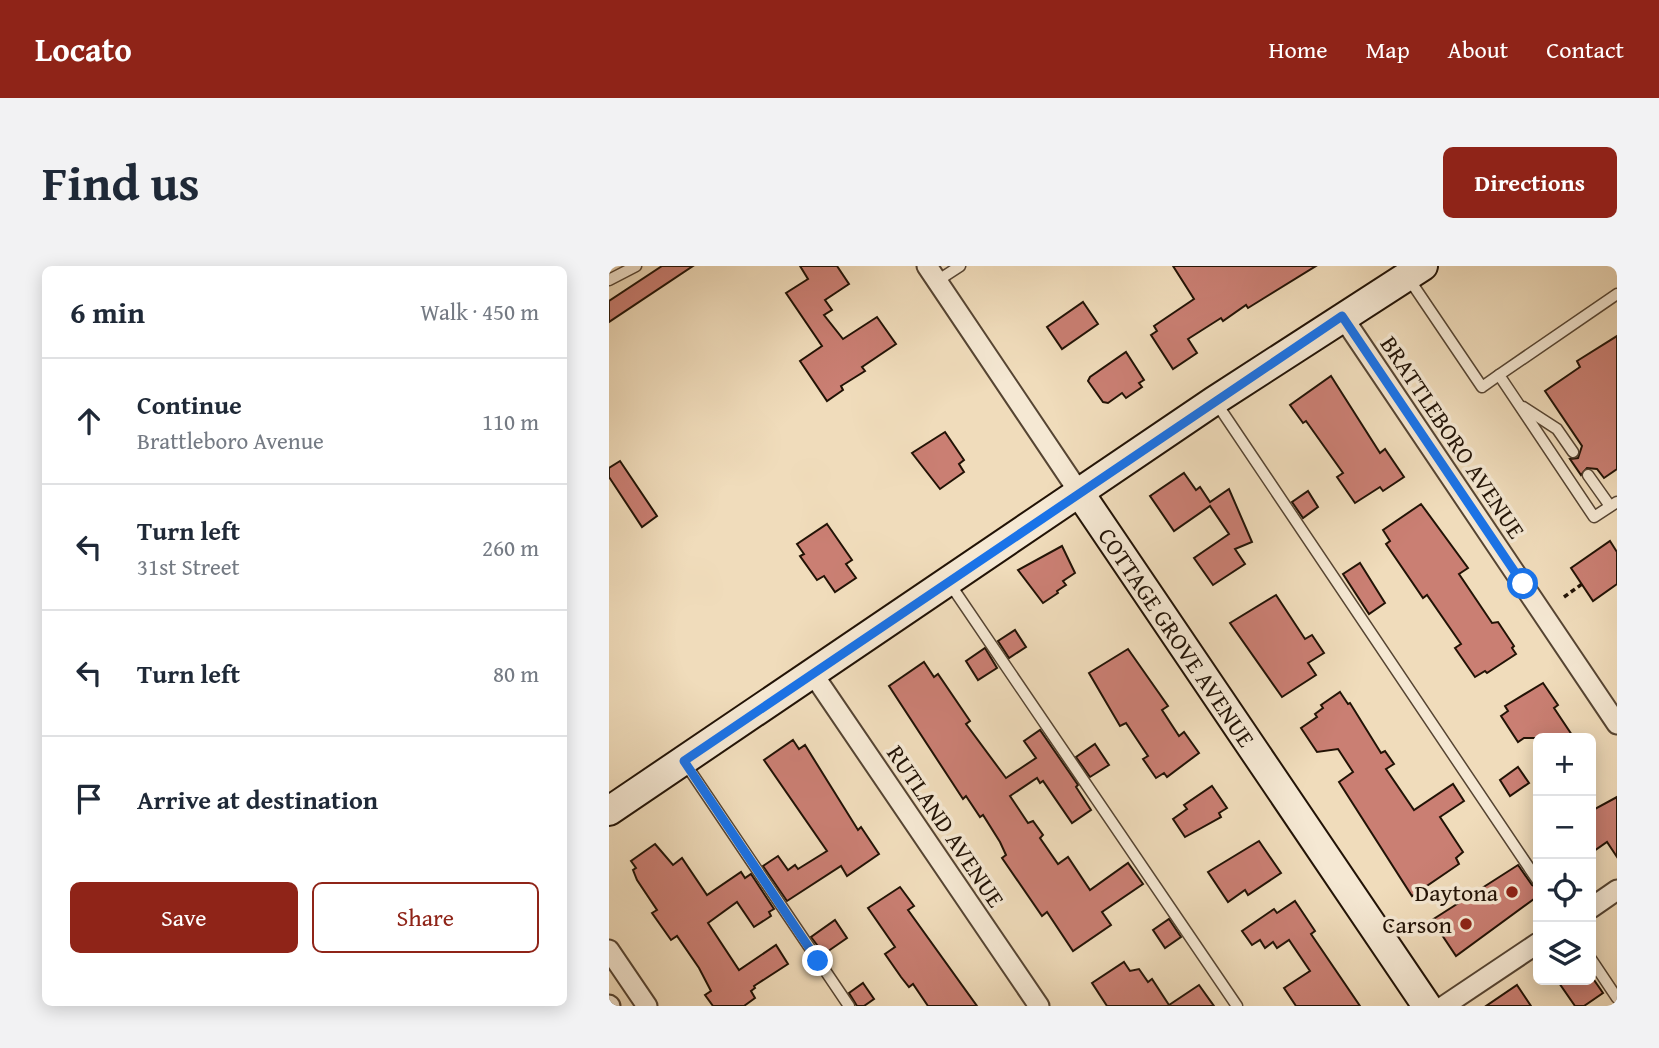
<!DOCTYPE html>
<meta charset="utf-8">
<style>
:root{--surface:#fff;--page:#f2f2f3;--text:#1f2937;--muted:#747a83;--line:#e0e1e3;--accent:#8f2418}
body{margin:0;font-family:"Gentium Book Plus",serif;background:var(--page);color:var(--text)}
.controls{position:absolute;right:21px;bottom:21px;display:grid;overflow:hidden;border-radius:10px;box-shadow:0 4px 18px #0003}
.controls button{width:63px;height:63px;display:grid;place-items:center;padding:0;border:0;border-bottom:2px solid var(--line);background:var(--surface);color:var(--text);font:35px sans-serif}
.stop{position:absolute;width:21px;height:21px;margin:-16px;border:5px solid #1a73e8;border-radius:50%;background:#fff}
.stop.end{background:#1a73e8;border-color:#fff;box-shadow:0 2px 7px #0008}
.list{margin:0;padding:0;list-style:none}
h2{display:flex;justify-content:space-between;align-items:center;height:91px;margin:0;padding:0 28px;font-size:30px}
h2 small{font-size:23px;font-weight:400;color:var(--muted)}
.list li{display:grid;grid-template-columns:46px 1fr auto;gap:21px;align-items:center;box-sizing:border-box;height:126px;padding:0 28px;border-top:2px solid var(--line)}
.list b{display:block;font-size:26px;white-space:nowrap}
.list p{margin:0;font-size:23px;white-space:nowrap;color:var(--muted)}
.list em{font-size:23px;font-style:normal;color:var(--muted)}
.actions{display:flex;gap:14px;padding:21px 28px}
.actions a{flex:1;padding:16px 0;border:2px solid var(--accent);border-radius:10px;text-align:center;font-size:24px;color:var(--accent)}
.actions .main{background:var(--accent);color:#fff}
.icon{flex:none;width:38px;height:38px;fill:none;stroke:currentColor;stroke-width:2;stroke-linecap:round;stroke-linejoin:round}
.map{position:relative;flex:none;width:1008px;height:740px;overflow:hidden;border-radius:10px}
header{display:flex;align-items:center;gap:42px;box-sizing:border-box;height:98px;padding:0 35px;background:var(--accent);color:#fff}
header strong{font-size:33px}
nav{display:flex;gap:38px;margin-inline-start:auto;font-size:24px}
.intro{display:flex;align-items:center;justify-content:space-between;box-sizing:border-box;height:168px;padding:0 42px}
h1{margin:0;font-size:49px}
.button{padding:18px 32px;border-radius:10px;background:var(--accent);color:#fff;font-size:24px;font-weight:700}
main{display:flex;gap:42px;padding:0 42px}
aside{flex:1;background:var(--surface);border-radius:10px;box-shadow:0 4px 18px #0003}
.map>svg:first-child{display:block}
</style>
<header>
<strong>Locato</strong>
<nav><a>Home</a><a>Map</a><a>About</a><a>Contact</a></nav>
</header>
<div class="intro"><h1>Find us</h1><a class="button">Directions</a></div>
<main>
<aside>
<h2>6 min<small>Walk · 450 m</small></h2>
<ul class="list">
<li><svg class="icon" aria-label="ahead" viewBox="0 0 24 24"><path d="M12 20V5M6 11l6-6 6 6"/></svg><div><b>Continue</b><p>Brattleboro Avenue</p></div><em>110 m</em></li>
<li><svg class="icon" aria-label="left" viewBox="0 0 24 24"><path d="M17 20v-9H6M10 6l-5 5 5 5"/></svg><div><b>Turn left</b><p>31st Street</p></div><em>260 m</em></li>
<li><svg class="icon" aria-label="left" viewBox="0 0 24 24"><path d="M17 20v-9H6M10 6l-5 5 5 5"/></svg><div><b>Turn left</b></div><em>80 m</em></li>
<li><svg class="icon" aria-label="arrive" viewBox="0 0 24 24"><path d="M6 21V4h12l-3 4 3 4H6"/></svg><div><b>Arrive at destination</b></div></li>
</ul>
<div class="actions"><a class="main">Save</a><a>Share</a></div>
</aside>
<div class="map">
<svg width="1008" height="740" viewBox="0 0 1008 740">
<rect width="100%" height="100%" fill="#f0dcbb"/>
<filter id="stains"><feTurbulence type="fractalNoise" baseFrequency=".00286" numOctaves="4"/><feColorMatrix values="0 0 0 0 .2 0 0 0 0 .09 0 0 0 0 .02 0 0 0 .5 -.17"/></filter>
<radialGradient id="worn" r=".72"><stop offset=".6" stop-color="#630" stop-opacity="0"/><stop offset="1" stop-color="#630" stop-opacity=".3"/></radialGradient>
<g fill="#ca7f73" stroke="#221306" stroke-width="2">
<path d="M53,0H84L0,56V35Z"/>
<path d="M191,0H228L240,18L216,34L223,44L215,49L234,73L268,51L287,78L253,101L256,105L232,120L234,124L218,135L191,95L213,80L177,27L199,13Z"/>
<path d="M564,0H707L639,42L637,39L614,55L612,52L579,73L588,87L564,103L542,69L548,65L545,60L585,33Z"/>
<path d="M474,36L489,58L453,83L438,61Z"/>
<path d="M1008,70V203L995,212L988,203L978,202L972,209L961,193L969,192L973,180L936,125L971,101L968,95Z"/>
<path d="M517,86L535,114L530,117L533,121L517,132L513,127L499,137L494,136L479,115L481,111Z"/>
<path d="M722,110L771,187L776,183L795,211L774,225L771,221L746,237L728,211L734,207L697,155L694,157L681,139Z"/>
<path d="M336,166L355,194L350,198L355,206L331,223L303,187Z"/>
<path d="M11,195L48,250L33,261L0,211V202Z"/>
<path d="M575,207L587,224L591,221L601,236L620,223L643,276L626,283L636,298L604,319L585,292L620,268L601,240L565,265L541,230Z"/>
<path d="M699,225L709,241L694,252L683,236Z"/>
<path d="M812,238L859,302L850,308L883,357L889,356L905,380L903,382L907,388L878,407L876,405L866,411L846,382L852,378L818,329L814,332L777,278L781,275L774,264Z"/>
<path d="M218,258L243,294L237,298L247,312L226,326L215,310L208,314L191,290L195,288L188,278Z"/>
<path d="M1001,275L1008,286V318L984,335L962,302Z"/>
<path d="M453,280L466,307L454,315L457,319L448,325L449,327L434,337L409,304Z"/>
<path d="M751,297L776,337L760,348L734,308Z"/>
<path d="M667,329L696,373L703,369L715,387L699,397L707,409L673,431L621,357Z"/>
<path d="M406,364L417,381L400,392L389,375Z"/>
<path d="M376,382L388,402L369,414L357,395Z"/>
<path d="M519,383L559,440L553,444L570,470L575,466L590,487L558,511L555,507L547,512L534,493L539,490L517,457L511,460L480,407Z"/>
<path d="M315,396L325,411L329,408L361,455L357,458L397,512L427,492L415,475L431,464L469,519L467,521L482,544L463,557L434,515L431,517L428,512L401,530L419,557L424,555L434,569L431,572L449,598L459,591L481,624L519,597L534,618L493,646L502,659L464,685L438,646L433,650L393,592L397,589L391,576L374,549L371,551L357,530L354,533L280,420Z"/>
<path d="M934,417L949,439L945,442L965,472H915L909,476L892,450L899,445L896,440Z"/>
<path d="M731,426L739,438L741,437L772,487L776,485L785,498L777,503L805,544L844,518L855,535L831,551L854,586L847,592L850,598L803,630L730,516L744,506L729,483L708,486L692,462L708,451L706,448L714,442L712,439Z"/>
<path d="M184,474L190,483L196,479L249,564L252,561L270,588L238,610L232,600L178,635L154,600L169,590L179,604L186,599L189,603L218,585L155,494Z"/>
<path d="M486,478L500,499L481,511L467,491Z"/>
<path d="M909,501L920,517L901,530L891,514Z"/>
<path d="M603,520L618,542L610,547L612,551L576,571L564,553L578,543L575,539Z"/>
<path d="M1008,531V591L998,576L982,587V545Z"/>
<path d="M650,575L672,607L639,629L636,624L619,636L599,606Z"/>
<path d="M46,578L64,599L73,592L98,629L132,606L136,612L142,608L165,643L160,646L162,650L145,661L128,636L99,657L130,704L167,679L179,698L145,720L146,722L142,725L146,732L135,740H104L96,729L102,725L90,702L68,670L62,674L43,647L48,644L28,614L24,604L27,602L22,595Z"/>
<path d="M909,599L923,619L929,622V630L847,690L823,654Z"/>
<path d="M291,621L305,640L299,644L368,740H319L304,718L300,721L292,711L276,688L286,681L259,642Z"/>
<path d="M686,635L706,665L702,668L751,740H687L675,722L701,705L680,674L668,682L664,676L656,682L651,674L643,679L633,665L665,643L668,647Z"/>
<path d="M560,653L572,671L556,682L544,664Z"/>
<path d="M226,654L238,672L215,688L202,671Z"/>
<path d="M515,696L521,705L530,703L539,716L543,713L560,739L590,719L605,740H498L483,717Z"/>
<path d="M948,714H985L994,727L975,740H966Z"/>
<path d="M254,717L265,733L255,740H248L240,727Z"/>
<path d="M908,719L922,740H877Z"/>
</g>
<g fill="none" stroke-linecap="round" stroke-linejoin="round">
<g stroke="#564533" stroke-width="13">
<g id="lane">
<path d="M800,13L873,121L890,109"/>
<path d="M0,14L27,0"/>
<path d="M328,15L351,0"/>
<path d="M1008,28L890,109L985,251L1008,236"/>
<path d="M608,138L929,615"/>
<path d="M914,141L948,163L964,186"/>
<path d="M979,209L1001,240"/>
<path d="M341,318L628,740"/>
<path d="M76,497L240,740"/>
<path d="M982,693L1008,732"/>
</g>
</g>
<g stroke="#564533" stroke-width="23">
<g id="street">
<path d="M318,0L470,226"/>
<path d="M733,50L1008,458"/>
<path d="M204,408L430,740"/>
<path d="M982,642L1008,624"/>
<path d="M0,684L38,740"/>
<path d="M0,739L1,740"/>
<path d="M835,740L929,677"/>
</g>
</g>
<g stroke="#221306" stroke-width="32">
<g id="secondary">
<path id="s1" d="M470,226L818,740"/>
<path d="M0,545L605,135L814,0"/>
</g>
</g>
<path stroke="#221306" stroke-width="3.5" stroke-dasharray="5 3.5" stroke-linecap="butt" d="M955,331L973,318"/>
<use href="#lane" stroke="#f5e8d3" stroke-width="10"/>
<use href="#street" stroke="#f5e8d3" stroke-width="19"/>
<use href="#secondary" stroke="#f5e8d3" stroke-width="28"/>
</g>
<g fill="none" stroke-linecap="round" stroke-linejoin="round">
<path stroke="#1a73e8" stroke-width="9" d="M209,695L75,495L733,50L914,318"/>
</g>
<g fill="#8f2418" stroke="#f5e8d3" stroke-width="2.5">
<circle cx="903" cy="626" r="7"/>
<circle cx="857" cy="658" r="7"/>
</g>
<g text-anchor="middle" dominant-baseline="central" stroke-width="7" stroke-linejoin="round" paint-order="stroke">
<g font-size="24" fill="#221306" stroke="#f5e8d3">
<text transform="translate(844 171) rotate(56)">BRATTLEBORO AVENUE</text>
<text stroke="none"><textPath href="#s1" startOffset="175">COTTAGE GROVE AVENUE</textPath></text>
<text transform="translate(337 560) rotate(56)">RUTLAND AVENUE</text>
</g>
<g font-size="24" fill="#221306" stroke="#f5e8d3" text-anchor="end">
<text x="889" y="626">Daytona</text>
<text x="843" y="658">Carson</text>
</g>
</g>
<rect width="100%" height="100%" filter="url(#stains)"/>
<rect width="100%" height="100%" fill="url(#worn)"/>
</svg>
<div class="controls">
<button>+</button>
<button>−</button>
<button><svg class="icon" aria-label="locate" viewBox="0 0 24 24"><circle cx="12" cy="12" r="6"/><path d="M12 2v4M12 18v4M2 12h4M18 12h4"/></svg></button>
<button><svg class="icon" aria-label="layers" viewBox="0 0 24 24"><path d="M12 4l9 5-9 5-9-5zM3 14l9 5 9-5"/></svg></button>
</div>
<div class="stop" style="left:914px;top:318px"></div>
<div class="stop end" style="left:209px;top:695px"></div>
</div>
</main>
